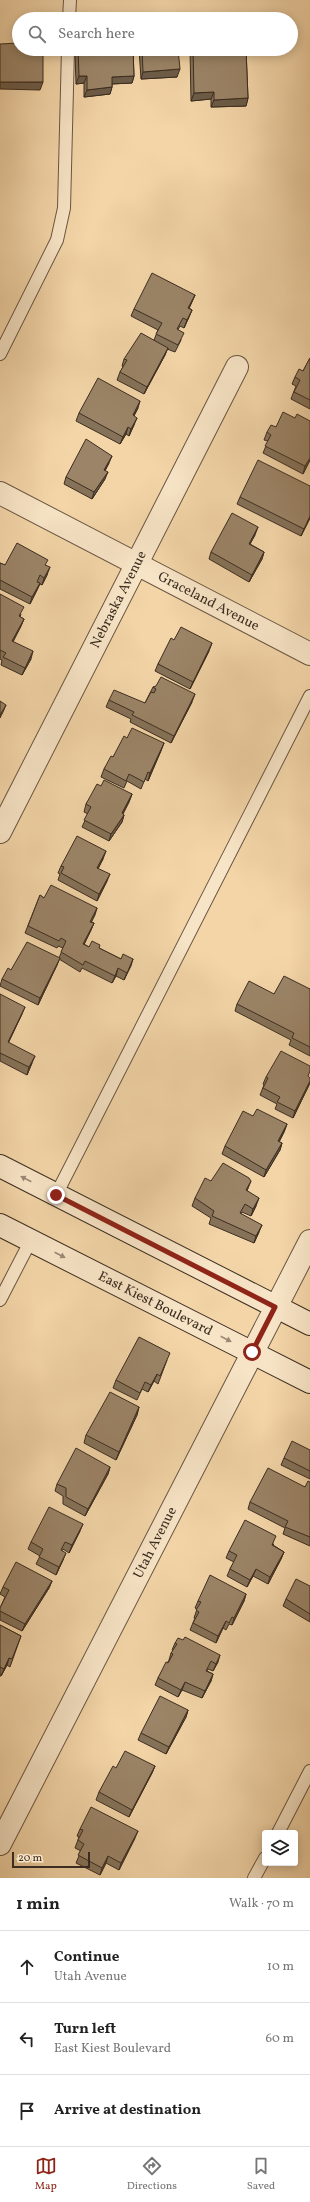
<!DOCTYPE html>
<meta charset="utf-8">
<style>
:root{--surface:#fff;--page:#f6f6f6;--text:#222;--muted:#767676;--line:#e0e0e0;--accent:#8f2418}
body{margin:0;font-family:Vollkorn,serif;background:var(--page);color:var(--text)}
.controls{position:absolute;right:12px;bottom:12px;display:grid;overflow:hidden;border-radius:4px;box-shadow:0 2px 10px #0003}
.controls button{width:36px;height:36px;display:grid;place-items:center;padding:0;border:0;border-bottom:1px solid var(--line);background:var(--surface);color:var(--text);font:20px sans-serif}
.scale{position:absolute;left:12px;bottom:10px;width:78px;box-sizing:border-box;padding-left:4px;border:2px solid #3c2d20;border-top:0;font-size:11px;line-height:14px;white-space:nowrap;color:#3c2d20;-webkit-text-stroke:3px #f7e4c6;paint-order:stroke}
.stop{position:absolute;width:12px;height:12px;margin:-9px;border:3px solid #8f2418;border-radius:50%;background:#fff}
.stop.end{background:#8f2418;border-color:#fff;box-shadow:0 1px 4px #0008}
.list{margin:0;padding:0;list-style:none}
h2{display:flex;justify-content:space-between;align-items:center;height:52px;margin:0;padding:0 16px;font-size:17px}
h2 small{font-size:13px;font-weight:400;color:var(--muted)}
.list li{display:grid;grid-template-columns:26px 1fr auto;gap:12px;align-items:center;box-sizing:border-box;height:72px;padding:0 16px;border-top:1px solid var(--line)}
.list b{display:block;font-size:15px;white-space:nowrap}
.list p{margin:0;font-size:13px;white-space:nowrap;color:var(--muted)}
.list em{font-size:13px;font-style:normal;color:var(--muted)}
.icon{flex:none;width:22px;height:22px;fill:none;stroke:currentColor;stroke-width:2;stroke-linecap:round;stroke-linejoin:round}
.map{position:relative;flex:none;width:310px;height:1878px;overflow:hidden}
.search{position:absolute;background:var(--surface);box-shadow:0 2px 10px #0003;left:12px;right:12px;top:12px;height:44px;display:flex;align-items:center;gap:10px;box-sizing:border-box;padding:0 14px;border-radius:22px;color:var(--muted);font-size:15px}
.sheet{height:268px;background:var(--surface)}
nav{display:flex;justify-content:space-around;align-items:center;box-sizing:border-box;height:56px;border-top:1px solid var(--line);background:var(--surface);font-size:11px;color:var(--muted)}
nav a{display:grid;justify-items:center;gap:2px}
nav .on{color:var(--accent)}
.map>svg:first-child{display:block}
</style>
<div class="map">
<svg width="310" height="1878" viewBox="0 0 310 1878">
<rect width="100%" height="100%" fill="#f3d5a8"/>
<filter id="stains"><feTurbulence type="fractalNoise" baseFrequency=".005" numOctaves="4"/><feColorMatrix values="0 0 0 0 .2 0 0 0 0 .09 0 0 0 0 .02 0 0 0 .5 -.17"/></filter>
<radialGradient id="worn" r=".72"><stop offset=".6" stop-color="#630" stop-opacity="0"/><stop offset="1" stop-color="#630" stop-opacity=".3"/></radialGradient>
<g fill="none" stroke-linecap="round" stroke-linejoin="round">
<g stroke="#6a5742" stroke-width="14">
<g id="lane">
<path d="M69,19L70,0"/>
<path d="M0,354L57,240L64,208L68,49"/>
<path d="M56,1195L310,696"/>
<path d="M0,1300L31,1240"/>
<path d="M278,1833L310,1771"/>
<path d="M254,1878L265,1858"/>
</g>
</g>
<g stroke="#6a5742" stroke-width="24">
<g id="street">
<path id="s1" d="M0,493L310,654"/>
<path id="s2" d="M0,832L237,367"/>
<path id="s3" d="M0,1844L310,1241"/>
</g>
</g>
<g stroke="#3c2d20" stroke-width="24">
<g id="secondary">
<path d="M0,1166L310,1324"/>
<path id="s4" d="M0,1225L310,1382"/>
</g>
</g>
<use href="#lane" stroke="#f7e4c6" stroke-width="12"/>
<use href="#street" stroke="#f7e4c6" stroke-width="22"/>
<use href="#secondary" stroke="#f7e4c6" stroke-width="22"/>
</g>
<g fill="#857259" stroke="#3c2d20">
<path d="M76,49H133L134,76L132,83L112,84V87L110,94L84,97V83L76,84L75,52Z"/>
<path d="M139,49H178L177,77L141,79Z"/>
<path d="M190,49H246L248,98L246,106L211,107V99L191,101Z"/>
<path d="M195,295L189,308L192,310L189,317L184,328L180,326L178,330L181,340L175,352L167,349L165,355L144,394L117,380L120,372L123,367L122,366L124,359L154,340L158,330L131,316L134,309Z"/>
<path d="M310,358V409L291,399L296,386L292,384L295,377L303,371Z"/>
<path d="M138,408L134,416V425L129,436L126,434L120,444L76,421L79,413Z"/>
<path d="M295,418L310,460L303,474L263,453L268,441L264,440L267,432L276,427Z"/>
<path d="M109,463L105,471V479L92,499L64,484L66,477Z"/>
<path d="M310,486V518L301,536L237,504L240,497Z"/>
<path d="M255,535L250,544L264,552L262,559L249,582L209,559L211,552Z"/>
<path d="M0,563L5,565H46L47,575L42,585L40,584L30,604L0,589Z"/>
<path d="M0,594L21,614L20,617L24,619L21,626L13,641L31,659L22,675L1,665L2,660L0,659Z"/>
<path d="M174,640L209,651L190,689L155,671L158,664Z"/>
<path d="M153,687L192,702L171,743L130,722L131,719L106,707L109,700L145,703Z"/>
<path d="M127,738L164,743L148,781L145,779L141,789L127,781L124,788L101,777L104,769Z"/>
<path d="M101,786L132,794L129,802L123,814L124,815L122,822L109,841L82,827L88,814L84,812L86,804Z"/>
<path d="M103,859L98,868L107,881L97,901L58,880L60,874L58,873L61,866Z"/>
<path d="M40,895L44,898L97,908L91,922L94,923L91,930L84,944L89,947L99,948L121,959H133L124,980L116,976L112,983L82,968L80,972L59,959L57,965L38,1005L0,986L2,979L11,970L59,958L63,948L58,946L57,948L25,933Z"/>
<path d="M310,989V1056L289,1045L291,1040L235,1011L237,1004L274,994Z"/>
<path d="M0,994L22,1014L8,1043L32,1063L27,1075L0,1061Z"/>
<path d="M266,1077H308L309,1085L293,1118L275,1109L277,1104L260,1095L264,1085L263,1084Z"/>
<path d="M253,1116L287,1124L284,1132L279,1142L282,1143L280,1150L264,1177L222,1154L225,1146Z"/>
<path d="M211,1181H251L247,1191L256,1206L251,1216L242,1212L241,1214L259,1232L254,1243L209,1224L211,1218L192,1206L195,1198Z"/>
<path d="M167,1360L158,1384L154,1381L148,1392L142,1389L137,1400L113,1388L116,1380Z"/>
<path d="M139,1407L137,1415L116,1460L84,1443L86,1435Z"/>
<path d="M310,1450V1479L281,1465L284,1458Z"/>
<path d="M110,1467L108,1474L85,1516L63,1504V1496L55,1491L57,1484Z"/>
<path d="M310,1482V1546L283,1534L285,1528L248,1509L250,1502L305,1487Z"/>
<path d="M80,1531L69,1553L63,1549L62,1551L63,1560L56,1575L36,1564L40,1556L28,1549L31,1542Z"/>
<path d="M274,1544L273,1545L284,1552L281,1559L268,1584L253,1576L247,1587L227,1576L230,1569L234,1562L226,1558L229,1551Z"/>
<path d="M52,1581L49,1588L22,1631L0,1620V1608L5,1597L0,1594L3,1587Z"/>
<path d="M310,1586V1622L283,1606L286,1599Z"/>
<path d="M246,1594L244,1601L232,1625L229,1624L226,1630L223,1628L216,1643L190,1630L195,1618H194L197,1609L195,1608L198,1601Z"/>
<path d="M0,1625L21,1636L10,1667L7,1665L1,1676H0Z"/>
<path d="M175,1643L218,1662L213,1671L208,1669L207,1671L213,1674L211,1681L202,1698L182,1690L178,1697L155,1685L158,1678L169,1660L171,1653L173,1651L172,1650Z"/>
<path d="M188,1710L186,1717L166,1754L138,1740L141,1733Z"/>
<path d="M155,1766L152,1773L129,1817L96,1800L99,1792L116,1768Z"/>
<path d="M80,1829L135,1838L119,1870L106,1863L100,1875L76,1863L81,1851L75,1848L79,1837L77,1836Z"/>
</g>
<g fill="#6c5c48" stroke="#3c2d20">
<path d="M180,69L177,77L141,79L143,72Z"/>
<path d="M79,76H87L84,83L76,84Z"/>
<path d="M134,76L132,83L109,84L112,77Z"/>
<path d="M0,82H43L40,90L0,89Z"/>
<path d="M112,87L110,94L84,97L87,90Z"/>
<path d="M214,92L211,99L191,101L194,93Z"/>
<path d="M248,98L246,106L211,107L214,100Z"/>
<path d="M195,295L192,302L186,315L188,308Z"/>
<path d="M192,310L189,317L184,328L187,320Z"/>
<path d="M168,348L165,355L144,394L147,387Z"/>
<path d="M140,401L138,408L130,423L133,415Z"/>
<path d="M137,418L134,425L129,436L131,429Z"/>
<path d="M128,427L126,434L120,444L123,437Z"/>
<path d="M112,456L109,463L101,477L104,470Z"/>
<path d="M310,458V460L303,474L305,466Z"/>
<path d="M108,472L105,479L92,499L94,492Z"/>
<path d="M310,516V518L301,536L304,529Z"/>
<path d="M258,527L255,535L246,551L249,544Z"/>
<path d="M264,552L262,559L249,582L252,575Z"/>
<path d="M50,567L47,575L42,585L44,578Z"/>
<path d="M40,583L37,590L30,604L32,597Z"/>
<path d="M24,619L21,626L10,648L12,641Z"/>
<path d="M212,643L209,651L190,689L193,682Z"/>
<path d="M33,651L31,659L22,675L25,668Z"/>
<path d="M195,694L192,702L171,743L174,736Z"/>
<path d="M6,705L3,712L0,718V715Z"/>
<path d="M164,743L161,751L148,781L150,773Z"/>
<path d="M132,794L129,802L119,821L122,813Z"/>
<path d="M124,815L122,822L109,841L111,834Z"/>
<path d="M106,851L103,859L95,875L97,868Z"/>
<path d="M110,874L107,881L97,901L99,894Z"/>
<path d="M97,908L95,915L88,929L90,922Z"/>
<path d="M94,923L91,930L81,951L83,944Z"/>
<path d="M60,958L57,965L38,1005L40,998Z"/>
<path d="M133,959L131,966L124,980Z"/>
<path d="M118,968L116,976L112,983L115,976Z"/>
<path d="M25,1007L22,1014L5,1050L8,1042Z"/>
<path d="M35,1056L32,1063L27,1075L29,1067Z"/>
<path d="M310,1081L309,1085L293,1118L295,1111Z"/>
<path d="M287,1124L284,1132L276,1148L278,1141Z"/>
<path d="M282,1143L280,1150L264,1177L266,1170Z"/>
<path d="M259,1198L256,1206L251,1216L253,1209Z"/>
<path d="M262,1225L259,1232L254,1243L256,1236Z"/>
<path d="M157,1374L154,1381L148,1392L151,1385Z"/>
<path d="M139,1407L137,1415L116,1460L119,1452Z"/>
<path d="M110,1467L108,1474L85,1516L88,1509Z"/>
<path d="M83,1524L80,1531L69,1553L72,1545Z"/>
<path d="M284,1552L281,1559L268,1584L270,1577Z"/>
<path d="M66,1553L63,1560L56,1575L59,1567Z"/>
<path d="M256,1569L253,1576L247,1587L250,1580Z"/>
<path d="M52,1581L49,1588L22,1631L25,1624Z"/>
<path d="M246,1594L244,1601L232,1625L234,1618Z"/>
<path d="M226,1621L223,1628L216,1643L218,1636Z"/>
<path d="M220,1655L218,1662L213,1671L216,1664Z"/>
<path d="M9,1658L7,1665L1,1676L4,1669Z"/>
<path d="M213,1674L211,1681L202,1698L205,1691Z"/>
<path d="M185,1682L182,1690L178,1697L181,1690Z"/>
<path d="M188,1710L186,1717L166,1754L169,1747Z"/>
<path d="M155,1766L152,1773L129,1817L132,1810Z"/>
<path d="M138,1831L135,1838L119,1870L121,1863Z"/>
<path d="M108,1856L106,1863L100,1875L102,1868Z"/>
</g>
<g fill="#9b8467" stroke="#3c2d20">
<path d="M18,43V46H19V49H43V82H0V44Z"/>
<path d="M78,49H133L134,76L112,77V87L87,90V76H79Z"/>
<path d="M142,49H178L180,69L143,72Z"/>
<path d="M193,49H246L248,98L214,100V92L194,93Z"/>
<path d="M152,273L195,295L188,308L192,310L187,320L183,318L177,329L184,333L178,345L156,334L162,323L134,309Z"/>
<path d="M141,333L168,348L147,387L120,372L127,360L124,359Z"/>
<path d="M310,358V400L294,392L300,380L295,377L299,369L303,371Z"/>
<path d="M98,378L140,401L133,415L137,418L131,429L128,427L123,437L79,413Z"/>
<path d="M283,412L295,418L297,414L310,421V458L305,466L265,446L271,435L267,432L271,425L276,427Z"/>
<path d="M86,439L112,456L104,470L108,472L94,492L66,477Z"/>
<path d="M258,460L310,486V516L304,529L240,497Z"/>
<path d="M232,513L258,527L249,544L264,552L252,575L211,552Z"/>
<path d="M17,543L48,560L45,565L50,567L44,578L40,575L37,582L40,583L32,597L0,580V563L5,565Z"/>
<path d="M0,594L24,607L19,616L24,619L12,641L33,651L25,668L3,657L6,653L0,650Z"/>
<path d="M181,627L212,643L193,682L158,664L171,638L174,640Z"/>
<path d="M161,677L195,694L174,736L132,715L134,712L109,700L114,690L145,703L151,692L154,693L156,689L153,687L156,686Z"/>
<path d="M0,701L6,705L0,715Z"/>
<path d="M132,728L164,743L150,773L148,772L144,782L129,774L126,781L104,769L111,756L113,757L124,736L127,738Z"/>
<path d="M104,780L132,794L122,813L124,815L111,834L84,820L91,807L86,804L97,784L101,786Z"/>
<path d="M77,836L106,851L97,868L110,874L99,894L61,873L64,867L61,866Z"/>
<path d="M51,885L97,908L90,922L94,923L83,944L89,947L92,941L100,945L99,948L121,959L123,954L133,959L127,973L118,968L115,976L85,961L83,965L61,952L66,941L61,938L59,941L28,926L40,895L44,898Z"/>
<path d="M27,942L60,958L40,998L2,979L8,968L11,970Z"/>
<path d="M284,976L310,989V1047L292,1038L294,1033L237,1004L249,981L274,994Z"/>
<path d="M0,994L25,1007L8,1042L35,1056L29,1067L0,1053Z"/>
<path d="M281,1051L310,1066V1071L308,1076L310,1078V1081L295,1111L277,1102L280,1097L263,1088L268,1078L266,1077Z"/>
<path d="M257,1109L287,1124L278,1141L282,1143L266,1170L225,1146L243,1111L253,1116Z"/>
<path d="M223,1163L249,1178L251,1181L246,1190L259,1198L253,1209L245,1204L240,1213L262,1225L256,1236L212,1216L214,1211L195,1198L205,1178L211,1181Z"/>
<path d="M139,1337L170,1353L160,1376L157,1374L151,1385L145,1382L140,1393L116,1380Z"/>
<path d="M110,1392L139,1407L119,1452L86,1435Z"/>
<path d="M292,1441L310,1450V1471L284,1458Z"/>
<path d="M76,1448L110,1467L88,1509L66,1497V1488L57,1484Z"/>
<path d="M268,1468L305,1487L308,1481L310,1482V1537L285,1527L288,1521L250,1502Z"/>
<path d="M49,1507L83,1524L72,1545L65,1542L61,1550L66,1553L59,1567L39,1557L43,1549L31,1542Z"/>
<path d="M245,1520L276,1536L272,1545L284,1552L270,1577L256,1569L250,1580L230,1569L237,1555L229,1551Z"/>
<path d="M16,1562L52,1581L25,1624L0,1611V1608L9,1590L3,1587Z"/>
<path d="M210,1575L246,1594L234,1618L232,1617L229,1623L226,1621L218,1636L193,1623L199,1612L196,1610L201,1602L198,1601Z"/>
<path d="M296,1579L310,1586V1614L286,1599Z"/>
<path d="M0,1625L21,1636L12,1659L9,1658L4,1669L0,1667Z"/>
<path d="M185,1637L220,1655L216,1664L211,1661L206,1671L213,1674L205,1691L185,1682L181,1690L158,1678L166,1662L168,1663L173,1654L171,1653L177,1644L175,1643L178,1638L183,1640Z"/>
<path d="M160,1696L188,1710L169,1747L141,1733Z"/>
<path d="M125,1751L155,1766L132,1810L99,1792L113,1766L116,1768Z"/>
<path d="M91,1807L138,1831L121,1863L108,1856L102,1868L78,1855L84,1844L78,1840L83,1830L80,1829Z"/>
</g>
<defs><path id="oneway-solid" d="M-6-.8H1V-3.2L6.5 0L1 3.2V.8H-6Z"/></defs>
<g fill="#9a8873">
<use href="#oneway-solid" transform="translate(26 1179) rotate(-153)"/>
<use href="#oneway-solid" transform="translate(60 1255) rotate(27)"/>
<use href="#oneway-solid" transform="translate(226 1339) rotate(27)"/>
</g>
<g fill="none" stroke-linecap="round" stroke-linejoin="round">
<path stroke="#8f2418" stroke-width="5" d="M56,1195L275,1307L252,1352"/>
</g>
<g text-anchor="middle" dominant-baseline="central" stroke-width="3.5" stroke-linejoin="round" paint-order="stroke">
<g font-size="14" fill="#3c2d20" stroke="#f7e4c6">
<text stroke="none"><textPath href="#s2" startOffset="261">Nebraska Avenue</textPath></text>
<text stroke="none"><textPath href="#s1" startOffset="235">Graceland Avenue</textPath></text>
<text stroke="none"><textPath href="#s4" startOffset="174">East Kiest Boulevard</textPath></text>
<text stroke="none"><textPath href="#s3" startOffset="339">Utah Avenue</textPath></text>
</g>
</g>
<rect width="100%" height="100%" filter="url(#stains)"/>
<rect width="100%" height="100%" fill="url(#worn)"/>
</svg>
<div class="controls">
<button><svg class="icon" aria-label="layers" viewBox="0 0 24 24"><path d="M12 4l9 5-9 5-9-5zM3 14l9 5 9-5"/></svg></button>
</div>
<div class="scale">20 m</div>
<div class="stop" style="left:252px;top:1352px"></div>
<div class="stop end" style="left:56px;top:1195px"></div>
<div class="search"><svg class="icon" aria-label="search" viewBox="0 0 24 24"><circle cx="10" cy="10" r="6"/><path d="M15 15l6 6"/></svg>Search here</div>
</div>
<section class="sheet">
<h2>1 min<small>Walk · 70 m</small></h2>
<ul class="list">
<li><svg class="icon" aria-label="ahead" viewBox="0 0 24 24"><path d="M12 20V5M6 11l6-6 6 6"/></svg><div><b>Continue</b><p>Utah Avenue</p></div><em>10 m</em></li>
<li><svg class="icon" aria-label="left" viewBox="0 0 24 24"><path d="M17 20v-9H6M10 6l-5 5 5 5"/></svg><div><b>Turn left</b><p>East Kiest Boulevard</p></div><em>60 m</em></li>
<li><svg class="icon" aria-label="arrive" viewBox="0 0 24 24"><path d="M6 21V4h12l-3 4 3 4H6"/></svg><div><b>Arrive at destination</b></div></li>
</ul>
</section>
<nav>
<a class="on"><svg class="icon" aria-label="map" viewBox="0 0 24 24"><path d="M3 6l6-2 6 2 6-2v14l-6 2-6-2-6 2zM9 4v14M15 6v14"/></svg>Map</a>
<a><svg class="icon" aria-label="directions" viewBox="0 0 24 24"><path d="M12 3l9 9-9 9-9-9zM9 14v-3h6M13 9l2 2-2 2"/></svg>Directions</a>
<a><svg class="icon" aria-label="saved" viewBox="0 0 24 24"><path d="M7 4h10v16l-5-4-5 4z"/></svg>Saved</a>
</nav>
